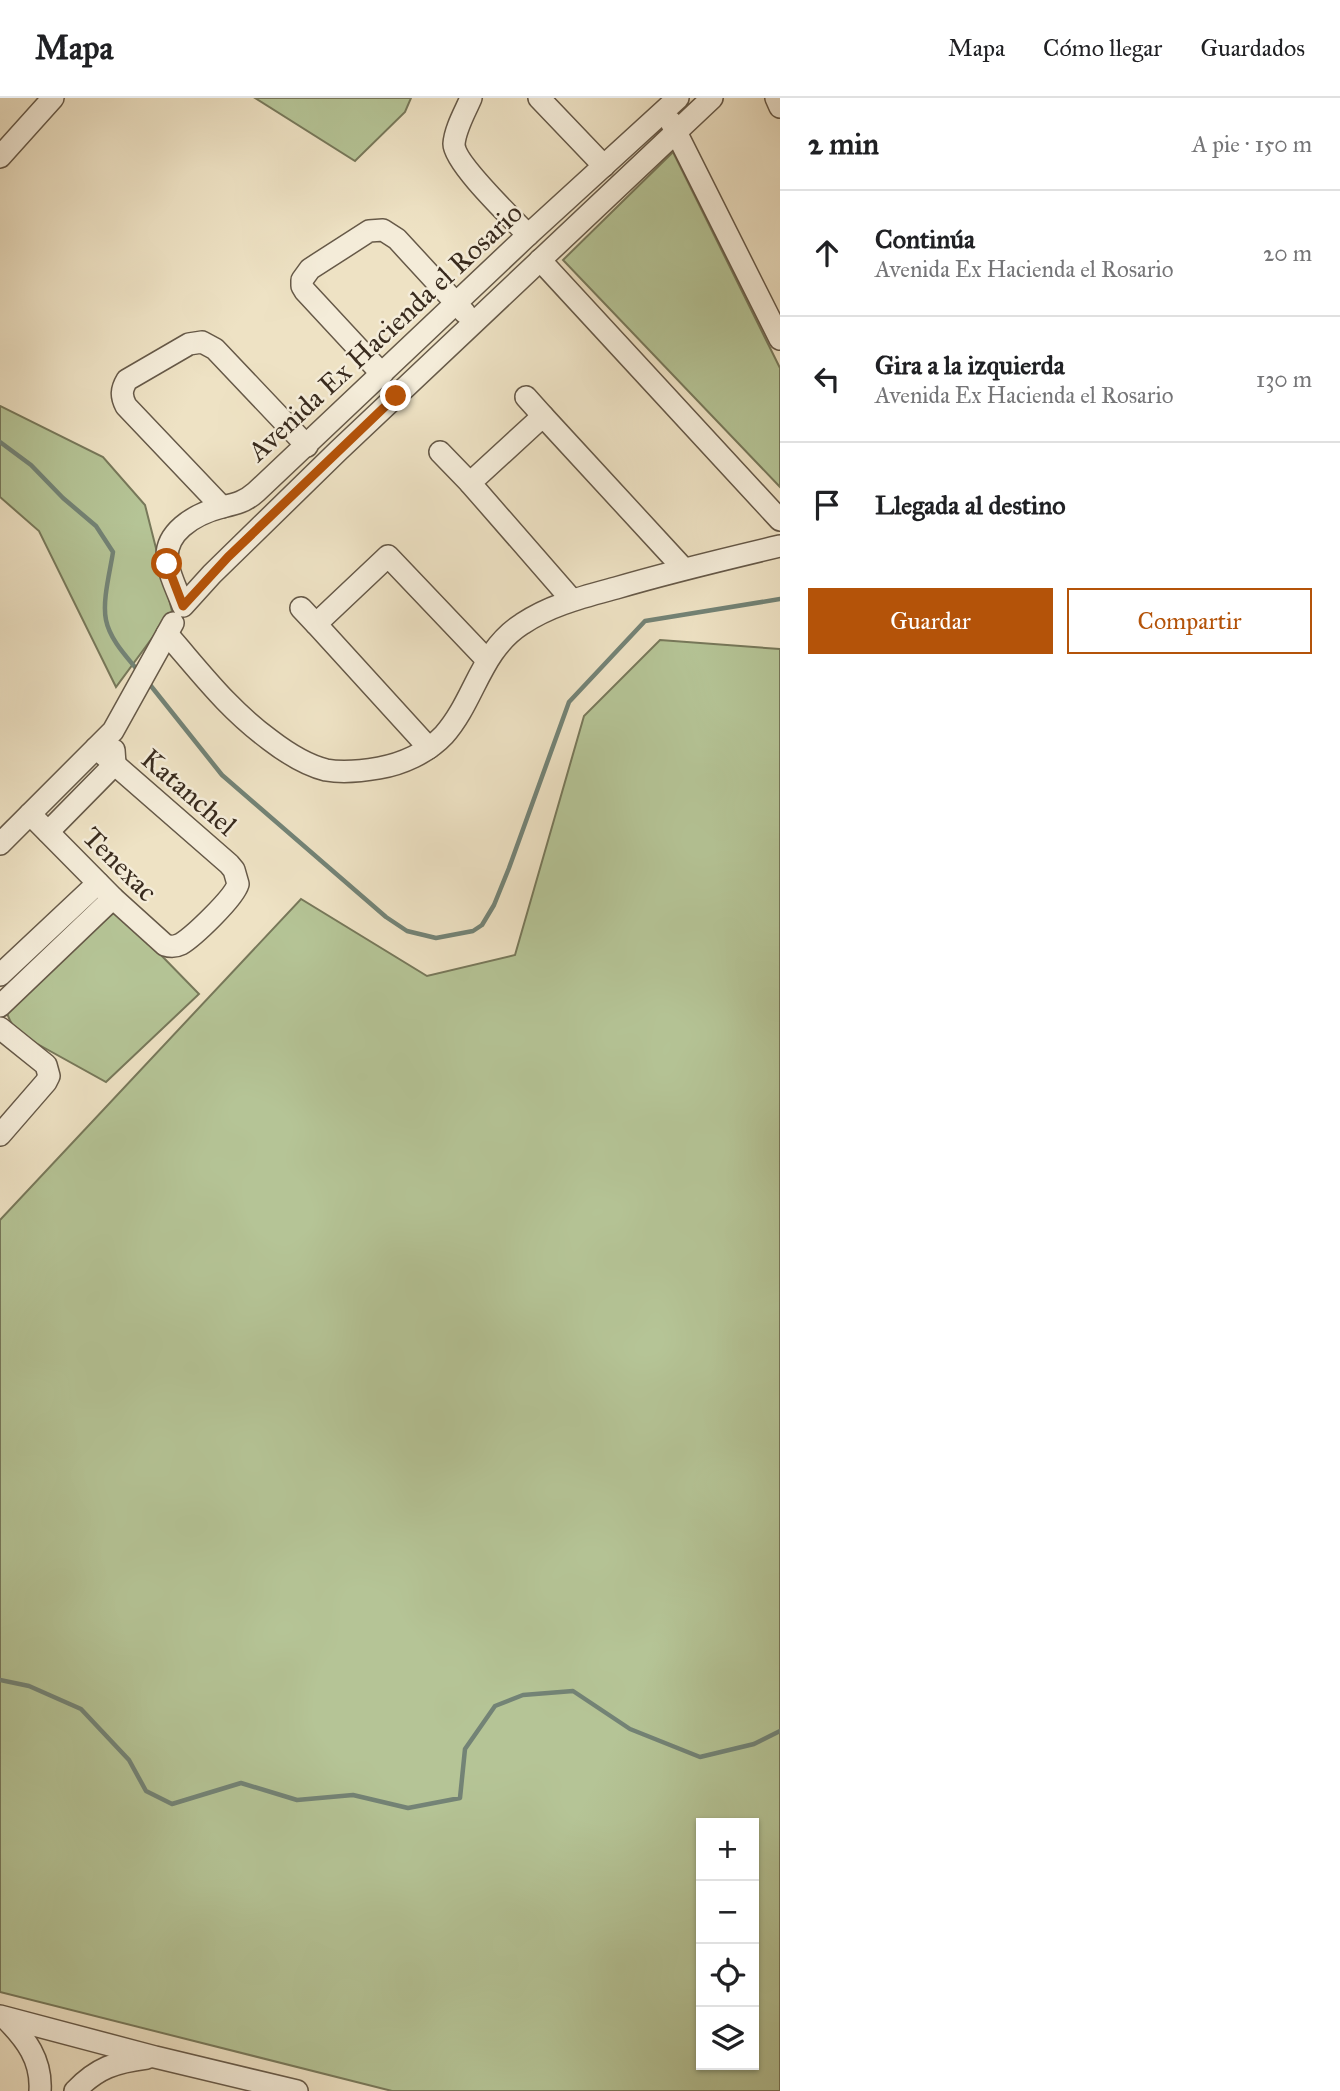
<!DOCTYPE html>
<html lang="es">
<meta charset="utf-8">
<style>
:root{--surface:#fff;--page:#f2f2f2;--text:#202124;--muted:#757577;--line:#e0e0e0;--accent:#b45309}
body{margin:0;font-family:"IM FELL Great Primer",serif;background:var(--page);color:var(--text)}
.controls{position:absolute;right:21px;bottom:21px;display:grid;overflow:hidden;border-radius:0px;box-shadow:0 2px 5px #0004}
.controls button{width:63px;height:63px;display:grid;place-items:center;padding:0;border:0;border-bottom:2px solid var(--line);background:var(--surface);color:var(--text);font:35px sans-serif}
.stop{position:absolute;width:21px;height:21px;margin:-16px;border:5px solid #b45309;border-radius:50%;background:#fff}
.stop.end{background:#b45309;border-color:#fff;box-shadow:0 2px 7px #0008}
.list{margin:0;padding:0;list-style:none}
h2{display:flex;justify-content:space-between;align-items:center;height:91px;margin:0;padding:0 28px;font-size:30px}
h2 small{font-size:23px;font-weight:400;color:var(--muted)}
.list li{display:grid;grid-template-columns:46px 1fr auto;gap:21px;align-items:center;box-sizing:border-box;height:126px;padding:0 28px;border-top:2px solid var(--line)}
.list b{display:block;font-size:26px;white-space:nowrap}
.list p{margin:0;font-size:23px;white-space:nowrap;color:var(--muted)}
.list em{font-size:23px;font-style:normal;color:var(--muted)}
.actions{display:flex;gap:14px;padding:21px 28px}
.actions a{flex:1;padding:16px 0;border:2px solid var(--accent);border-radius:0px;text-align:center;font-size:24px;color:var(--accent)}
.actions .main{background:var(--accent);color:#fff}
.icon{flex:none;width:38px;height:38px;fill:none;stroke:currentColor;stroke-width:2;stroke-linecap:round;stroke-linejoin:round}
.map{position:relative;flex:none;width:780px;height:1993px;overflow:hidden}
header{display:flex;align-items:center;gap:42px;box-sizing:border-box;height:98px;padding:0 35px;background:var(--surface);border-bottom:2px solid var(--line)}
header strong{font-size:33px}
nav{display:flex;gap:38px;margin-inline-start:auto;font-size:24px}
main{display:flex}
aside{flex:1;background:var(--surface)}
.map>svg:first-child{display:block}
</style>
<header>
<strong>Mapa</strong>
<nav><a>Mapa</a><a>Cómo llegar</a><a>Guardados</a></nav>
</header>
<main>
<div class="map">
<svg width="780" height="1993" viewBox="0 0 780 1993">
<rect width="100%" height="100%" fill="#eee2c4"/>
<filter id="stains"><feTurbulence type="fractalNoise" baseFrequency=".00286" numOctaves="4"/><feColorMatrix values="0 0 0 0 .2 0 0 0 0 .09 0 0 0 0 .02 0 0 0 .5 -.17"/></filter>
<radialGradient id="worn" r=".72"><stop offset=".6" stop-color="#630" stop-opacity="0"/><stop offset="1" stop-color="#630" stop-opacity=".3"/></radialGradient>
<g fill="#b5c496" stroke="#77785a" stroke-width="2" fill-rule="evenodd">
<path d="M255,0H411L405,14L355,63Z"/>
<path d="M673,54L780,270V389L563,162Z"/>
<path d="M0,308L103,359L145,407L172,513L116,589L39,433L0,399Z"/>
<path d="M660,542L780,551V1993H392L0,1894V1122L301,801L427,878L515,857L584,618ZM701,1725H754V1967H701Z"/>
<path d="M117,812L199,896L106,984L23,938C14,930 9,924 6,911L10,904Z"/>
</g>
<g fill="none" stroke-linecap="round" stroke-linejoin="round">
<g stroke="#738376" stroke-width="4.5">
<path d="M0,344L31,367L63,400L96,428L113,454C110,474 102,503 106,522C110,542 127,559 139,574"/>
<path d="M147,583L222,677L386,819L407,833L436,840L473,833L482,827L494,807L509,770L569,604L645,523L780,501"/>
<path d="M0,1582L29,1588L81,1611L129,1662L146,1693L172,1706L241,1685L297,1702L353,1697L408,1710L460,1700L465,1651L495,1608L523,1597L573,1593L630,1631L700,1659L754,1646L780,1633"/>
</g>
<g stroke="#665948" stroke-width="24">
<g id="minor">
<path d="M471,0C465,14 455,31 454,46C454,65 513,121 528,137"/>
<path d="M539,0L604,68"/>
<path d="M678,0L528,137L256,394C245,404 235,406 222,409C195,416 161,435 168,467C171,481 178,494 183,508L212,476L338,353L712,0"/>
<path d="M776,0L780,9"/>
<path d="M671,24L780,241"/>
<path d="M0,59L53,0"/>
<path d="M540,162L780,422"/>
<path d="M382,276L305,193L302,188V182L310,171L369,133L383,132L397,141L465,215"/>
<path d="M526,299L543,318"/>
<path d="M440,354L470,385"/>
<path d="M222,409L126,308C121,298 121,292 127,282L189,246L202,244L215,251L307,348"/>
<path d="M572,502L470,385L543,318L683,470"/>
<path d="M301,510L316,526"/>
<path d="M167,536C202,576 227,610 270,642C287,655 305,667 326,672C343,675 362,673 379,670C402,666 427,655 444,637C475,602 480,553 522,526C550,507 583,499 616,490C670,474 725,461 780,448"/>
<path d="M429,650L316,526L388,458L487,562"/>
<path d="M30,716L113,800L165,847C171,849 175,849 181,846C194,838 234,800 238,786L234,772L229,766L96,650"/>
<path d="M48,734L115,666L114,652"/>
<path d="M0,746L113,633L173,525"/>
<path d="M0,877L98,785"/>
<path d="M0,908L113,800"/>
<path d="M0,930L46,967L49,978L46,984L0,1037"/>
<path d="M0,1918L155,1959L297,1993"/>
<path d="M5,1920C26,1941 42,1962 40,1993"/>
<path d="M75,1993C97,1970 115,1964 147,1960"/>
</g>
</g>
<use href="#minor" stroke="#f4ecd9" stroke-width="21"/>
</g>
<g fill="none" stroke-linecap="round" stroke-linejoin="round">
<path stroke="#b45309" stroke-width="9" d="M167,466L183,508L228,459L396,298"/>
</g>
<g text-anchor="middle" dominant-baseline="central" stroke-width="5" stroke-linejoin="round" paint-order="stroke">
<g font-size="28" fill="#392b1e" stroke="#f4ecd9">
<text transform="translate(385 234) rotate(-43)">Avenida Ex Hacienda el Rosario</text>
<text transform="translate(189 694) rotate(41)">Katanchel</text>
<text transform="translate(120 766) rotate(45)">Tenexac</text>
</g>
</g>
<rect width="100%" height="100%" filter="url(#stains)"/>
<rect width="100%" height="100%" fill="url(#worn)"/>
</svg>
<div class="controls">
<button>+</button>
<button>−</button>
<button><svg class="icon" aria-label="locate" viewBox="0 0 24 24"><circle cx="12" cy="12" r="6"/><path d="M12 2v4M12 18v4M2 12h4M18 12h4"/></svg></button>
<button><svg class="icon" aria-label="layers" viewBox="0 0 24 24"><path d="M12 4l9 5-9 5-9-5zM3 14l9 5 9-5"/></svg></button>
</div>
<div class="stop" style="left:167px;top:466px"></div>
<div class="stop end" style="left:396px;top:298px"></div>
</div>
<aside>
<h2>2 min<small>A pie · 150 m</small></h2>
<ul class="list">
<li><svg class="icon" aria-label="ahead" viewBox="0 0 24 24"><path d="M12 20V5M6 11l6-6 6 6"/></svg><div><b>Continúa</b><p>Avenida Ex Hacienda el Rosario</p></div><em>20 m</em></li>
<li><svg class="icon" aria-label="left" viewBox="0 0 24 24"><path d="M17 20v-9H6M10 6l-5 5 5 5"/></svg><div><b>Gira a la izquierda</b><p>Avenida Ex Hacienda el Rosario</p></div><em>130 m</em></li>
<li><svg class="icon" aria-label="arrive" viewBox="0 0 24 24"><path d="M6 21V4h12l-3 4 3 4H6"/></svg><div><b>Llegada al destino</b></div></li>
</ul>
<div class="actions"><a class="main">Guardar</a><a>Compartir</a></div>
</aside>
</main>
